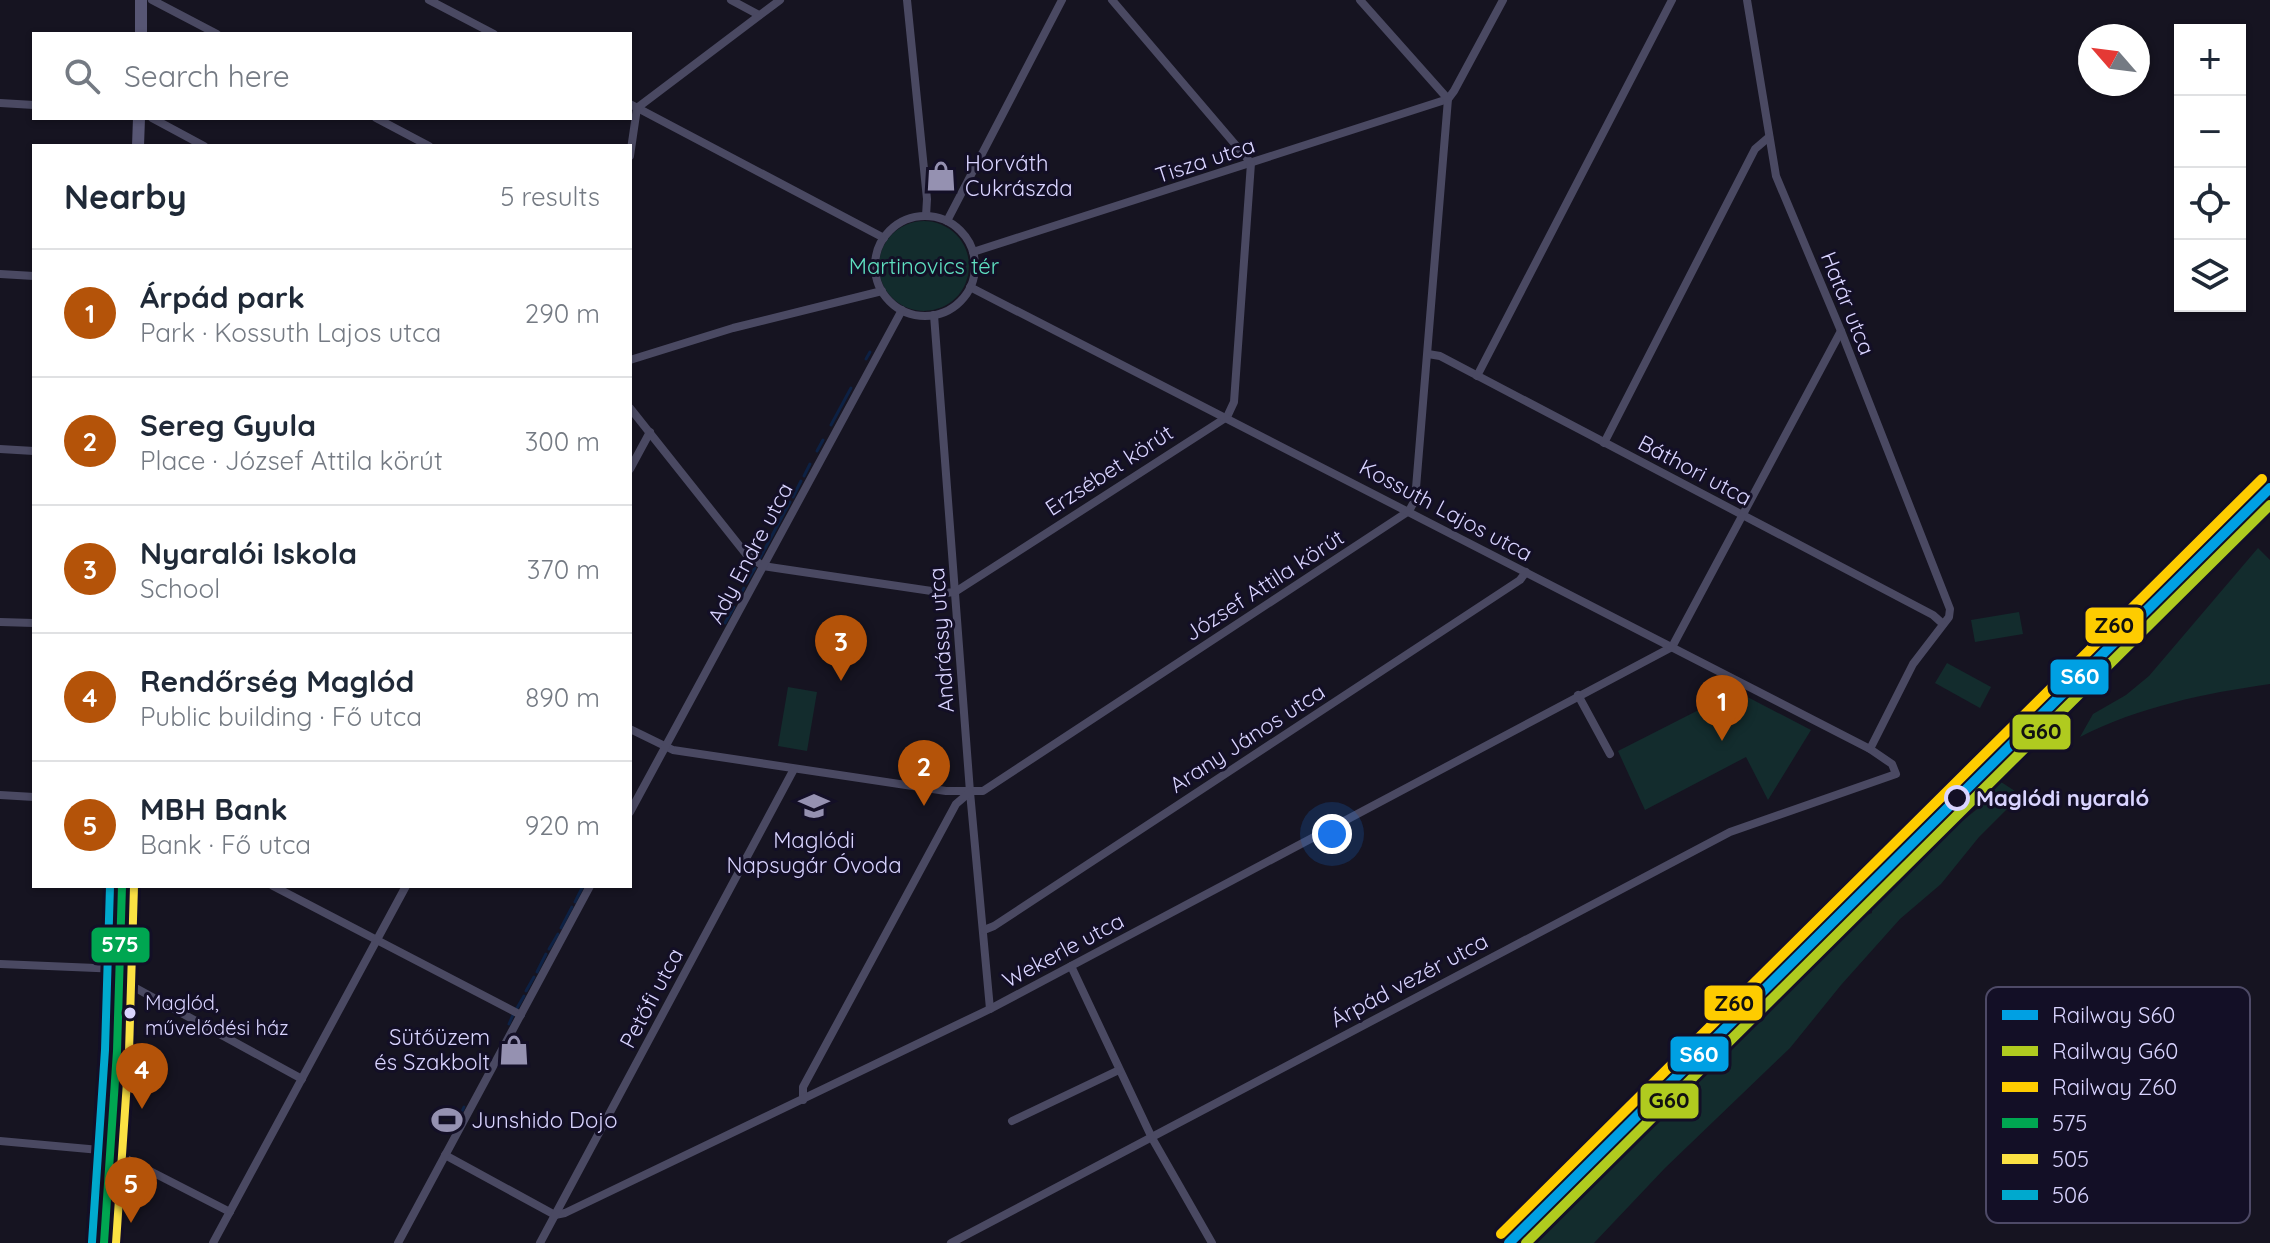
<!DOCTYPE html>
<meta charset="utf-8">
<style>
:root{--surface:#fff;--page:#f2f2f3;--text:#1f2937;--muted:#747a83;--line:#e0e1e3;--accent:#b45309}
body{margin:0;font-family:Quicksand,sans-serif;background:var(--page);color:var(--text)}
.controls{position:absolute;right:24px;top:24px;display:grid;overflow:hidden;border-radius:0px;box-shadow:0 2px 6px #0004}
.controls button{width:72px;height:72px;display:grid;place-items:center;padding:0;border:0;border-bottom:2px solid var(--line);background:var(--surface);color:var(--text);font:40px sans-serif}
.compass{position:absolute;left:2078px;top:24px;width:72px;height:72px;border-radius:50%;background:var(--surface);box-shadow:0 2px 6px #0004;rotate:298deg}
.you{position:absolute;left:1332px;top:834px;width:28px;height:28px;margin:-20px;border:6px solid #fff;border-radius:50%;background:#1a73e8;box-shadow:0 0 0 12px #1a73e833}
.badge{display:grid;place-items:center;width:52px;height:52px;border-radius:50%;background:var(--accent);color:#fff;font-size:26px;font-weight:700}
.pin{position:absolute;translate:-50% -66px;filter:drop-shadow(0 2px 4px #0008)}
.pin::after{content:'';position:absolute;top:42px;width:28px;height:24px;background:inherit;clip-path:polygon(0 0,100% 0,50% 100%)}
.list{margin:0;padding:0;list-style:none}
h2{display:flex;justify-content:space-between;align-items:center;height:104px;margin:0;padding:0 32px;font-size:34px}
h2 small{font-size:26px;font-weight:400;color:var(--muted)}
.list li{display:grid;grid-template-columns:52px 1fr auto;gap:24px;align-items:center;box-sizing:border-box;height:128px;padding:0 32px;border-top:2px solid var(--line)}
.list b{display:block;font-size:30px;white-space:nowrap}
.list p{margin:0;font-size:26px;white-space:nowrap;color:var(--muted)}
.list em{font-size:26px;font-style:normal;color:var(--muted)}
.icon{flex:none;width:44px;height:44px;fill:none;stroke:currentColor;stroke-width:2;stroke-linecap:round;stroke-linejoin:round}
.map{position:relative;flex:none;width:2270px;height:1243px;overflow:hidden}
.search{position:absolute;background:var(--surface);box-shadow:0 2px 6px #0004;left:32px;top:32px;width:600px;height:88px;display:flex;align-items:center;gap:20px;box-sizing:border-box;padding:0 28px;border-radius:0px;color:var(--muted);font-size:30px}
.panel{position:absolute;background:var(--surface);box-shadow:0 2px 6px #0004;left:32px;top:144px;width:600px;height:744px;border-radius:0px}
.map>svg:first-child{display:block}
</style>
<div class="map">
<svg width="2270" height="1243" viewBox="0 0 2270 1243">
<rect width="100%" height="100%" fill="#161421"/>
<g fill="#132c2d">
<circle cx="924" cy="266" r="45"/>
<path d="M2258,548L2270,560V684C2206,693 2138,707 2080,737L2093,714L2126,695L2149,676Z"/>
<path d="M2019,612L2023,634L1975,642L1971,620Z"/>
<path d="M1947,663L1991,687L1980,708L1935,683Z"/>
<path d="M788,687L817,692L807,751L778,746Z"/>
<path d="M1736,691L1811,730L1768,800L1746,757L1645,810L1618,751Z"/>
<path d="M1998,780L2021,795L1979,837L1941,884L1900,919L1841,985L1790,1048L1665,1168L1594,1243H1525L1588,1180L1614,1164L1612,1155L1640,1135L1648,1119L1687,1081L1703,1074L1859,918L1872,913L1871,906L1933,844L1981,806Z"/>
</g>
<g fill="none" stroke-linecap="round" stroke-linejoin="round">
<g stroke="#0d2144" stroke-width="3">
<path d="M866,359L870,352"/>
<path d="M831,425L851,388"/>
<path d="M817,451L823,440"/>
<path d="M804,476L810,464"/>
<path d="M793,497L801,481"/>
<path d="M760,558L790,502"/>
<path d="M746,583L755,568"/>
<path d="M736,602L744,588"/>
<path d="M725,623L734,607"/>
<path d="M575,902L583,886"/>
<path d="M561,928L572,907"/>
<path d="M549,949L558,934"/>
<path d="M537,972L546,954"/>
<path d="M526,991L534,977"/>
<path d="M517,1008L524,996"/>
<path d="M509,1024L513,1015"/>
<path d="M459,1118L464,1107"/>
</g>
<g stroke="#4a4962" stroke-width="8">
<path d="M152,0L217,34"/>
<path d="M429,0L494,34"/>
<path d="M731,0L759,15"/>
<path d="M907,0L927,199L926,216"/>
<path d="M1747,0L1776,176L1841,331L1950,609L1949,617L1913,664L1870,749"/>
<path d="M0,103L34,105"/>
<path d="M630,104L884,238"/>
<path d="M152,118L204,146"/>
<path d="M376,118L429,146"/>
<path d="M630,156L637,108L780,0"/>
<circle cx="925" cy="266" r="50"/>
<path d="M947,221L1062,0"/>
<path d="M973,252L1448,99L1454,91L1503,0"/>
<path d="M0,274L34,276"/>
<path d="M934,315L970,792L990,1009"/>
<path d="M1428,354L1440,356L1933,615L1943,624"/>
<path d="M630,360L733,328L882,291"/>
<path d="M1477,376L1672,0"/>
<path d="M630,408L746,554L763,566L776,568L945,593L955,592L1227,417L1234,402L1251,163L1112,0"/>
<path d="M1604,443L1755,149L1769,137"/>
<path d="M0,449L34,451"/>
<path d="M630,469L650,432"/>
<path d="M0,622L34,623"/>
<path d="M1578,695L1610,754"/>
<path d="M630,729L673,750L946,791H983L1409,511L1415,500L1448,99L1360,0"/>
<path d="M0,795L34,797"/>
<path d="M630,812L902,310"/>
<path d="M273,886L521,1015"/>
<path d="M984,930L994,926L1520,580L1526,572"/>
<path d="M0,964L120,969"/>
<path d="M1071,966L1152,1138L1212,1243"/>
<path d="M121,980L302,1079"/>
<path d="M803,1100V1087L956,804L970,792"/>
<path d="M1012,1121L1119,1070"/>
<path d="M0,1141L111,1151L230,1212"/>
<path d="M445,1155L555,1215"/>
<path d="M555,1215L565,1213L990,1009L1672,647L1841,331"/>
<path d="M213,1243L406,886"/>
<path d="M398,1243L590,886"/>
<path d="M540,1243L794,769"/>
<path d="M951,1243L1730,832L1896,774L1892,764L1870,749L970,287"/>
</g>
<g stroke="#575674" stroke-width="12">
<path d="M141,34V0"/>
<path d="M138,146L139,118"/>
<path d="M104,1243L117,1051L122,886"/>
</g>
<g stroke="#130f26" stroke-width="14">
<path id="bus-1" d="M104,1243L117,1051L122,886"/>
</g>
<g stroke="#130f26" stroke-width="14">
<path id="bus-2" d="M116,1243L129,1052L134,886"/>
</g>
<g stroke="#130f26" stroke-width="14">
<path id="bus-3" d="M92,1242L105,1050L110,886"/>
</g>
<use href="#bus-1" stroke="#00a651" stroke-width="8"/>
<use href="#bus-2" stroke="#fbe143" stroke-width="8"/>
<use href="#bus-3" stroke="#00a9ce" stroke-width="8"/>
<g stroke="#130f26" stroke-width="16">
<path id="rail-1" d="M1509,1243L2270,488"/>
</g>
<g stroke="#130f26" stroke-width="16">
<path id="rail-2" d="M1526,1243L2270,505"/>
</g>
<g stroke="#130f26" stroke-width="16">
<path id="rail-3" d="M1501,1234L2262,479"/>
</g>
<use href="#rail-1" stroke="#00a0e3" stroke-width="10"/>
<use href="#rail-2" stroke="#b0cb1f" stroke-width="10"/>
<use href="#rail-3" stroke="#fecc00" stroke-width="10"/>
</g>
<defs>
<g id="shop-bare" transform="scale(2.4)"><path d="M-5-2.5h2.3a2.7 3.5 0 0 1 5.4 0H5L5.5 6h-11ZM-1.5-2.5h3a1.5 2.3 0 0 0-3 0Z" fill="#9591b1" stroke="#130f26" stroke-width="2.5" paint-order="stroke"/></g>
<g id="school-bare" transform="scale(2.4)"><path d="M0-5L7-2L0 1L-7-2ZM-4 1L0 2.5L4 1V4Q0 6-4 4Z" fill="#9591b1" stroke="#130f26" stroke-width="2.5" paint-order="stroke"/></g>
<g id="stadium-bare" transform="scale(2.4)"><path d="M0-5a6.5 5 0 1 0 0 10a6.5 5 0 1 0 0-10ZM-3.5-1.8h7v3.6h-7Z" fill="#9591b1" stroke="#130f26" stroke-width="2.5" paint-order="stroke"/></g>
</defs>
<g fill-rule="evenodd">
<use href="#shop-bare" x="941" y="176"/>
<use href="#school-bare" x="814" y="806"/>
<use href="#shop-bare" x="514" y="1050"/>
<use href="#stadium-bare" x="447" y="1120"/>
</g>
<circle fill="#130f26" stroke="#d9d4ff" stroke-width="4" cx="1957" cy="798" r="11"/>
<circle fill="#d9d4ff" stroke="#130f26" stroke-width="3" cx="130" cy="1013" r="7"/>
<g text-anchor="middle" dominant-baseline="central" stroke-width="6" stroke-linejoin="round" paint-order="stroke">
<g font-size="20" fill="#d9d4ff" stroke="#130f26" text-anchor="start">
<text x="145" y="1002">Maglód,<tspan x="145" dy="25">művelődési ház</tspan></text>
</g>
<g font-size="22" fill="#d9d4ff" stroke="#130f26">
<text transform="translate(1205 160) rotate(-18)">Tisza utca</text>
<text transform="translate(1848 303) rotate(68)">Határ utca</text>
<text transform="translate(1109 470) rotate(-33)">Erzsébet körút</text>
<text transform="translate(1695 470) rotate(28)">Báthori utca</text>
<text transform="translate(1446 510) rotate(28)">Kossuth Lajos utca</text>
<text transform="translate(750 553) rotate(-62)">Ady Endre utca</text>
<text transform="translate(1264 585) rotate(-33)">József Attila körút</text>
<text transform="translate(941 640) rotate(-94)">Andrássy utca</text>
<text transform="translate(1247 738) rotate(-33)">Arany János utca</text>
<text transform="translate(1063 950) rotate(-28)">Wekerle utca</text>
<text transform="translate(1409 980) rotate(-28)">Árpád vezér utca</text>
<text transform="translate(651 998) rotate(-62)">Petőfi utca</text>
</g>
<g font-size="22" fill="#d9d4ff" stroke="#130f26" text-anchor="start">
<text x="965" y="163">Horváth<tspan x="965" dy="25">Cukrászda</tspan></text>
<text x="814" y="840" text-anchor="middle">Maglódi<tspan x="814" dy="25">Napsugár Óvoda</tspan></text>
<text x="490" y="1037" text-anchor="end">Sütőüzem<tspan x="490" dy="25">és Szakbolt</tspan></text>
<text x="471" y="1120">Junshido Dojo</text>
</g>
<g font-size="22" fill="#5fe0c0" stroke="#130f26">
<text x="924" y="266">Martinovics tér</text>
</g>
<g font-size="22" font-weight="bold" fill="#d9d4ff" stroke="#130f26" text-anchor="start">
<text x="1976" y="798">Maglódi nyaraló</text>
</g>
</g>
<rect x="1986" y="987" width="264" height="236" rx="12" fill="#130f26" stroke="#4e4a67" stroke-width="2"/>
<rect x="2002" y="1010" width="36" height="10" fill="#00a0e3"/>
<rect x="2002" y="1046" width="36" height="10" fill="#b0cb1f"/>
<rect x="2002" y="1082" width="36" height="10" fill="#fecc00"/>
<rect x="2002" y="1118" width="36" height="10" fill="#00a651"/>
<rect x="2002" y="1154" width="36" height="10" fill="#fbe143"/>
<rect x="2002" y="1190" width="36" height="10" fill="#00a9ce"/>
<g font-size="22" fill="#d9d4ff">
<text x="2052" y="1023">Railway S60</text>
<text x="2052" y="1059">Railway G60</text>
<text x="2052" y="1095">Railway Z60</text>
<text x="2052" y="1131">575</text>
<text x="2052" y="1167">505</text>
<text x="2052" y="1203">506</text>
</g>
<g stroke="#130f26" stroke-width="3">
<rect x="2084" y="606" width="61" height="39" rx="8" fill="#fecc00"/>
<rect x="2049" y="658" width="61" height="38" rx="8" fill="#00a0e3"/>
<rect x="2011" y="713" width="61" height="38" rx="8" fill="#b0cb1f"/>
<rect x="90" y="926" width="61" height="38" rx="8" fill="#00a651"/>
<rect x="1703" y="984" width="61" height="38" rx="8" fill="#fecc00"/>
<rect x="1669" y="1035" width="61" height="38" rx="8" fill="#00a0e3"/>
<rect x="1639" y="1082" width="61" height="38" rx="8" fill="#b0cb1f"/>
</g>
<g font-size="22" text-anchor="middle" font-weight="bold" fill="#fff">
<text x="2080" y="684">S60</text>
<text x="120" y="952">575</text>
<text x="1699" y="1062">S60</text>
</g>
<g font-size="22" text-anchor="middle" font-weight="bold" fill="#111">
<text x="2114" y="633">Z60</text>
<text x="2041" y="739">G60</text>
<text x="1734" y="1011">Z60</text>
<text x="1669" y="1108">G60</text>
</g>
</svg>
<div class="controls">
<button>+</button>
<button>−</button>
<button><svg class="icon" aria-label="locate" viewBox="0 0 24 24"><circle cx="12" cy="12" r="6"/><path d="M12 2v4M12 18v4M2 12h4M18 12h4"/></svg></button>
<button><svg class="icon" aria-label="layers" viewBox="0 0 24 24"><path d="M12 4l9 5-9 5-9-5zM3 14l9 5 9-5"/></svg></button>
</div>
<svg class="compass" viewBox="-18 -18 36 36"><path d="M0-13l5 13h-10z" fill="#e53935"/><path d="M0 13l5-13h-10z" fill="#747a83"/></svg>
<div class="you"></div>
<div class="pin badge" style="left:1722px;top:741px">1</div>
<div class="pin badge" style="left:924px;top:806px">2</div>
<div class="pin badge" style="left:841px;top:681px">3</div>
<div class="pin badge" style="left:142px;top:1109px">4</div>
<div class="pin badge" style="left:131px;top:1223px">5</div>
<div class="search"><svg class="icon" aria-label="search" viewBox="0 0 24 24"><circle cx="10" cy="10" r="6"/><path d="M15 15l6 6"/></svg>Search here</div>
<section class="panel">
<h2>Nearby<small>5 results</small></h2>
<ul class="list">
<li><span class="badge">1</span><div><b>Árpád park</b><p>Park · Kossuth Lajos utca</p></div><em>290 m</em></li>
<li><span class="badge">2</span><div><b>Sereg Gyula</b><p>Place · József Attila körút</p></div><em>300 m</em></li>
<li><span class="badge">3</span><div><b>Nyaralói Iskola</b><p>School</p></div><em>370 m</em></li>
<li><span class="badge">4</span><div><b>Rendőrség Maglód</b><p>Public building · Fő utca</p></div><em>890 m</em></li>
<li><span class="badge">5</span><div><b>MBH Bank</b><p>Bank · Fő utca</p></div><em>920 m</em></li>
</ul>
</section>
</div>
